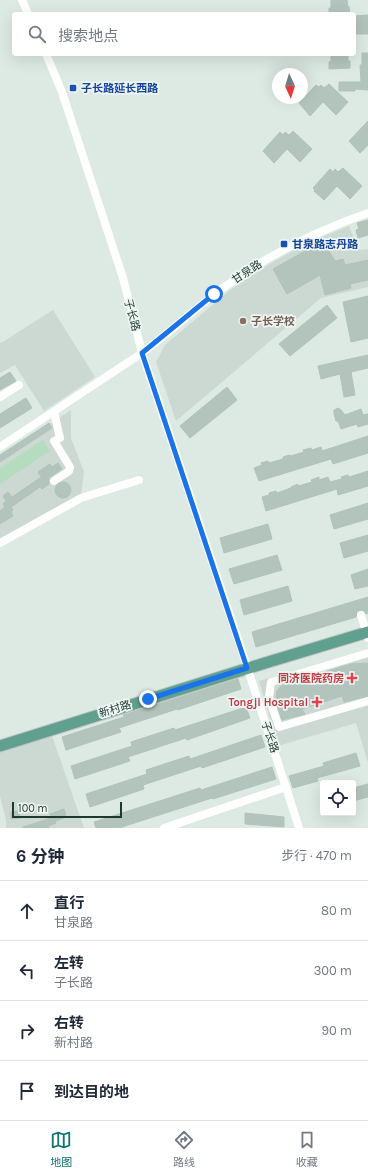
<!DOCTYPE html>
<html lang="zh">
<meta charset="utf-8">
<style>
:root{--surface:#fff;--page:#f2f2f3;--text:#1f2937;--muted:#747a83;--line:#e0e1e3;--accent:#0f766e}
body{margin:0;font-family:Karla,"Noto Sans SC",sans-serif;background:var(--page);color:var(--text)}
.controls{position:absolute;right:12px;bottom:12px;display:grid;overflow:hidden;border-radius:4px;box-shadow:0 4px 16px #0002}
.controls button{width:36px;height:36px;display:grid;place-items:center;padding:0;border:0;border-bottom:1px solid var(--line);background:var(--surface);color:var(--text);font:20px sans-serif}
.compass{position:absolute;left:272px;top:68px;width:36px;height:36px;border-radius:50%;background:var(--surface);box-shadow:0 4px 16px #0002;rotate:176deg}
.scale{position:absolute;left:12px;bottom:10px;width:110px;box-sizing:border-box;padding-left:4px;border:2px solid #1f3931;border-top:0;font-size:11px;line-height:14px;white-space:nowrap;color:#1f3931;-webkit-text-stroke:3px #edf6f2;paint-order:stroke}
.stop{position:absolute;width:12px;height:12px;margin:-9px;border:3px solid #1a73e8;border-radius:50%;background:#fff}
.stop.end{background:#1a73e8;border-color:#fff;box-shadow:0 1px 4px #0008}
.list{margin:0;padding:0;list-style:none}
h2{display:flex;justify-content:space-between;align-items:center;height:52px;margin:0;padding:0 16px;font-size:17px}
h2 small{font-size:13px;font-weight:400;color:var(--muted)}
.list li{display:grid;grid-template-columns:26px 1fr auto;gap:12px;align-items:center;box-sizing:border-box;height:60px;padding:0 16px;border-top:1px solid var(--line)}
.list b{display:block;font-size:15px;white-space:nowrap}
.list p{margin:0;font-size:13px;white-space:nowrap;color:var(--muted)}
.list em{font-size:13px;font-style:normal;color:var(--muted)}
.icon{flex:none;width:22px;height:22px;fill:none;stroke:currentColor;stroke-width:2;stroke-linecap:round;stroke-linejoin:round}
.map{position:relative;flex:none;width:368px;height:828px;overflow:hidden}
.search{position:absolute;background:var(--surface);box-shadow:0 4px 16px #0002;left:12px;right:12px;top:12px;height:44px;display:flex;align-items:center;gap:10px;box-sizing:border-box;padding:0 14px;border-radius:4px;color:var(--muted);font-size:15px}
.sheet{height:292px;background:var(--surface)}
nav{display:flex;justify-content:space-around;align-items:center;box-sizing:border-box;height:56px;border-top:1px solid var(--line);background:var(--surface);font-size:11px;color:var(--muted)}
nav a{display:grid;justify-items:center;gap:2px}
nav .on{color:var(--accent)}
.map>svg:first-child{display:block}
</style>
<div class="map">
<svg width="368" height="828" viewBox="0 0 368 828">
<rect width="100%" height="100%" fill="#ddeae4"/>
<g fill="#ccd9d3">
<path d="M349,226L359,250L368,249V287L321,298L176,421L156,362L165,345L230,290L271,263L304,245Z"/>
<path d="M53,310L95,377L44,411L15,365L0,373V342L1,343Z"/>
<path d="M71,410V438L84,472L81,496L0,541V462L52,428L50,424Z"/>
<path d="M368,649V763L356,723L278,746L259,681Z"/>
<path d="M52,736L84,828H6V820L0,796V751Z"/>
</g>
<path fill="#b5dcbf" d="M43,440L50,451L0,484V468Z"/>
<g fill="#b3c4bd" stroke="#b0c3bb">
<path d="M331,0H347L348,7H349L350,14H329V8H331Z"/>
<path d="M368,15V34H354V16Z"/>
<path d="M362,53H368V90L355,89V91H339V82H361L360,65H362Z"/>
<path d="M331,54H348V61H350V68L329,69V62L331,61Z"/>
<path d="M329,84L348,102L336,115L323,102L310,116L299,103L316,85L319,87L321,85L324,88Z"/>
<path d="M368,121V145L360,153L349,141Z"/>
<path d="M293,131L312,149L300,162L287,149L274,163L263,151L280,132L283,135L285,132L289,135Z"/>
<path d="M343,168L362,186L350,199L337,186L324,200L314,191L315,190L313,188L330,169L333,172L335,169L338,172Z"/>
<path d="M368,220V235L358,238L356,230L359,229L357,223Z"/>
<path d="M323,241L335,261L343,259L345,265L368,260V280L350,284L351,288L325,295L320,275L287,294L273,269Z"/>
<path d="M368,296V338L351,342L343,302Z"/>
<path d="M327,305L337,318L290,356L279,344Z"/>
<path d="M368,355V368L351,372L355,395L344,397L340,374L321,379L318,366Z"/>
<path d="M10,372L16,381L0,390V378Z"/>
<path d="M227,387L237,400L190,438L180,426Z"/>
<path d="M26,398L32,408L0,428V414Z"/>
<path d="M338,408L341,410L345,415L361,409L363,415L368,414V424L358,427L357,424L341,429L338,421H336L334,414V410Z"/>
<path d="M49,423L52,428L0,462V455Z"/>
<path d="M368,436V453L333,464L331,459L259,481L254,468L262,465L261,463L268,461L269,463L283,459V457L290,455L291,456L304,452L303,450L311,448L312,450L321,447L322,451Z"/>
<path d="M58,463L62,469L47,479H49V484L42,489L40,487L11,507L13,510L11,512L13,516L0,524V511L5,507L3,504L6,501L3,496L8,492L12,497L40,478H42L38,472L50,464L52,467Z"/>
<path d="M368,471V486L338,495L337,489L266,511L262,497L269,495V493L276,491L277,493L291,488V487L298,484V486L312,482L311,480L319,477V480L328,477L330,482L342,479L341,477L348,475L349,477Z"/>
<circle cx="63" cy="490" r="8"/>
<path d="M368,503V519L334,529L330,515Z"/>
<path d="M268,524L272,539L224,553L220,538Z"/>
<path d="M368,535V551L344,558L340,543Z"/>
<path d="M277,555L282,570L234,584L229,569Z"/>
<path d="M368,569V586L355,589L351,575Z"/>
<path d="M288,586L292,601L244,615L240,600Z"/>
<path d="M368,597V613L366,614L364,611L360,610L357,612L356,617L256,647L252,632Z"/>
<path d="M368,663V696L344,702L342,696L302,709L305,714L282,720L275,700L276,699L277,691L281,686L351,664Z"/>
<path d="M238,679L241,689L178,710L177,709L119,728L121,732L66,750L62,737L124,717L123,715Z"/>
<path d="M246,707L250,718L187,740L186,738L128,757L130,761L75,779L71,766L132,746L131,742L174,728L175,730Z"/>
<path d="M261,735L265,747L202,768L201,766L143,785L144,789L90,807L86,794L147,774L146,770L189,756L190,759Z"/>
<path d="M356,753L360,766L317,778L318,781L293,788L289,776L324,766L323,763Z"/>
<path d="M272,767L276,779L213,799L212,798L119,828H96L94,822L200,788L201,790Z"/>
<path d="M368,784V797L353,801V788Z"/>
<path d="M64,809L66,815L63,816L64,818L55,821L56,823L48,826L49,828H23V827L48,819V817L51,816L50,814Z"/>
<path d="M19,811L20,818L11,819V812Z"/>
<path d="M245,813L284,817V827L245,824Z"/>
</g>
<g fill="none" stroke-linecap="round" stroke-linejoin="round">
<g stroke="#bcc4c1" stroke-width="13">
<path id="major" d="M0,746L265,663L368,632"/>
</g>
<g stroke="#fff" stroke-width="8">
<path d="M22,0L28,14"/>
<path d="M46,54L62,92L123,278L142,353L242,651L299,828"/>
<path d="M0,397L19,385"/>
<path d="M54,412L60,438L54,441L70,467L69,471L54,481"/>
<path d="M0,447L142,353C172,331 199,304 230,283C272,253 319,230 368,213"/>
<path d="M0,543L81,498L139,480"/>
<path d="M361,615L368,638"/>
<path d="M368,653L271,682L269,698L279,727L368,701"/>
<path d="M164,828L286,787"/>
</g>
<use href="#major" stroke="#61a08e" stroke-width="11"/>
</g>
<g fill="none" stroke-linecap="round" stroke-linejoin="round">
<path stroke="#1a73e8" stroke-width="5" d="M148,699L247,668L142,353L214,294"/>
</g>
<g fill="#1a4fb4" stroke="#edf6f2" stroke-width="1.5">
<rect x="69" y="84" width="8" height="8" rx="2"/>
<rect x="280" y="240" width="8" height="8" rx="2"/>
</g>
<circle fill="#8d6e63" stroke="#edf6f2" stroke-width="1.5" cx="243" cy="321" r="4"/>
<g fill="#e0444e" stroke="#edf6f2" stroke-width="1.5">
<path d="M350 672h4v4h4v4h-4v4h-4v-4h-4v-4h4z"/>
<path d="M315 696h4v4h4v4h-4v4h-4v-4h-4v-4h4z"/>
</g>
<g text-anchor="middle" dominant-baseline="central" stroke-width="3.5" stroke-linejoin="round" paint-order="stroke">
<g font-size="11" font-weight="bold" fill="#164399" stroke="#edf6f2" text-anchor="start">
<text x="81" y="88">子长路延长西路</text>
<text x="292" y="244">甘泉路志丹路</text>
</g>
<g font-size="11" fill="#1f3931" stroke="#edf6f2">
<text transform="translate(247 272) rotate(-33)">甘泉路</text>
<text transform="translate(132 315) rotate(75)">子长路</text>
<text transform="translate(115 709) rotate(-17)">新村路</text>
<text transform="translate(270 737) rotate(72)">子长路</text>
</g>
<g font-size="11" font-weight="bold" fill="#785e54" stroke="#edf6f2" text-anchor="start">
<text x="251" y="321">子长学校</text>
</g>
<g font-size="11" font-weight="bold" fill="#be3a42" stroke="#edf6f2" text-anchor="end">
<text x="344" y="678">同济医院药房</text>
<text x="308" y="702">Tongji Hospital</text>
</g>
</g>
</svg>
<div class="controls">
<button><svg class="icon" aria-label="locate" viewBox="0 0 24 24"><circle cx="12" cy="12" r="6"/><path d="M12 2v4M12 18v4M2 12h4M18 12h4"/></svg></button>
</div>
<svg class="compass" viewBox="-18 -18 36 36"><path d="M0-13l5 13h-10z" fill="#e53935"/><path d="M0 13l5-13h-10z" fill="#747a83"/></svg>
<div class="scale">100 m</div>
<div class="stop" style="left:214px;top:294px"></div>
<div class="stop end" style="left:148px;top:699px"></div>
<div class="search"><svg class="icon" aria-label="search" viewBox="0 0 24 24"><circle cx="10" cy="10" r="6"/><path d="M15 15l6 6"/></svg>搜索地点</div>
</div>
<section class="sheet">
<h2>6 分钟<small>步行 · 470 m</small></h2>
<ul class="list">
<li><svg class="icon" aria-label="ahead" viewBox="0 0 24 24"><path d="M12 20V5M6 11l6-6 6 6"/></svg><div><b>直行</b><p>甘泉路</p></div><em>80 m</em></li>
<li><svg class="icon" aria-label="left" viewBox="0 0 24 24"><path d="M17 20v-9H6M10 6l-5 5 5 5"/></svg><div><b>左转</b><p>子长路</p></div><em>300 m</em></li>
<li><svg class="icon" aria-label="right" viewBox="0 0 24 24"><path d="M7 20v-9h11M14 6l5 5-5 5"/></svg><div><b>右转</b><p>新村路</p></div><em>90 m</em></li>
<li><svg class="icon" aria-label="arrive" viewBox="0 0 24 24"><path d="M6 21V4h12l-3 4 3 4H6"/></svg><div><b>到达目的地</b></div></li>
</ul>
</section>
<nav>
<a class="on"><svg class="icon" aria-label="map" viewBox="0 0 24 24"><path d="M3 6l6-2 6 2 6-2v14l-6 2-6-2-6 2zM9 4v14M15 6v14"/></svg>地图</a>
<a><svg class="icon" aria-label="directions" viewBox="0 0 24 24"><path d="M12 3l9 9-9 9-9-9zM9 14v-3h6M13 9l2 2-2 2"/></svg>路线</a>
<a><svg class="icon" aria-label="saved" viewBox="0 0 24 24"><path d="M7 4h10v16l-5-4-5 4z"/></svg>收藏</a>
</nav>
